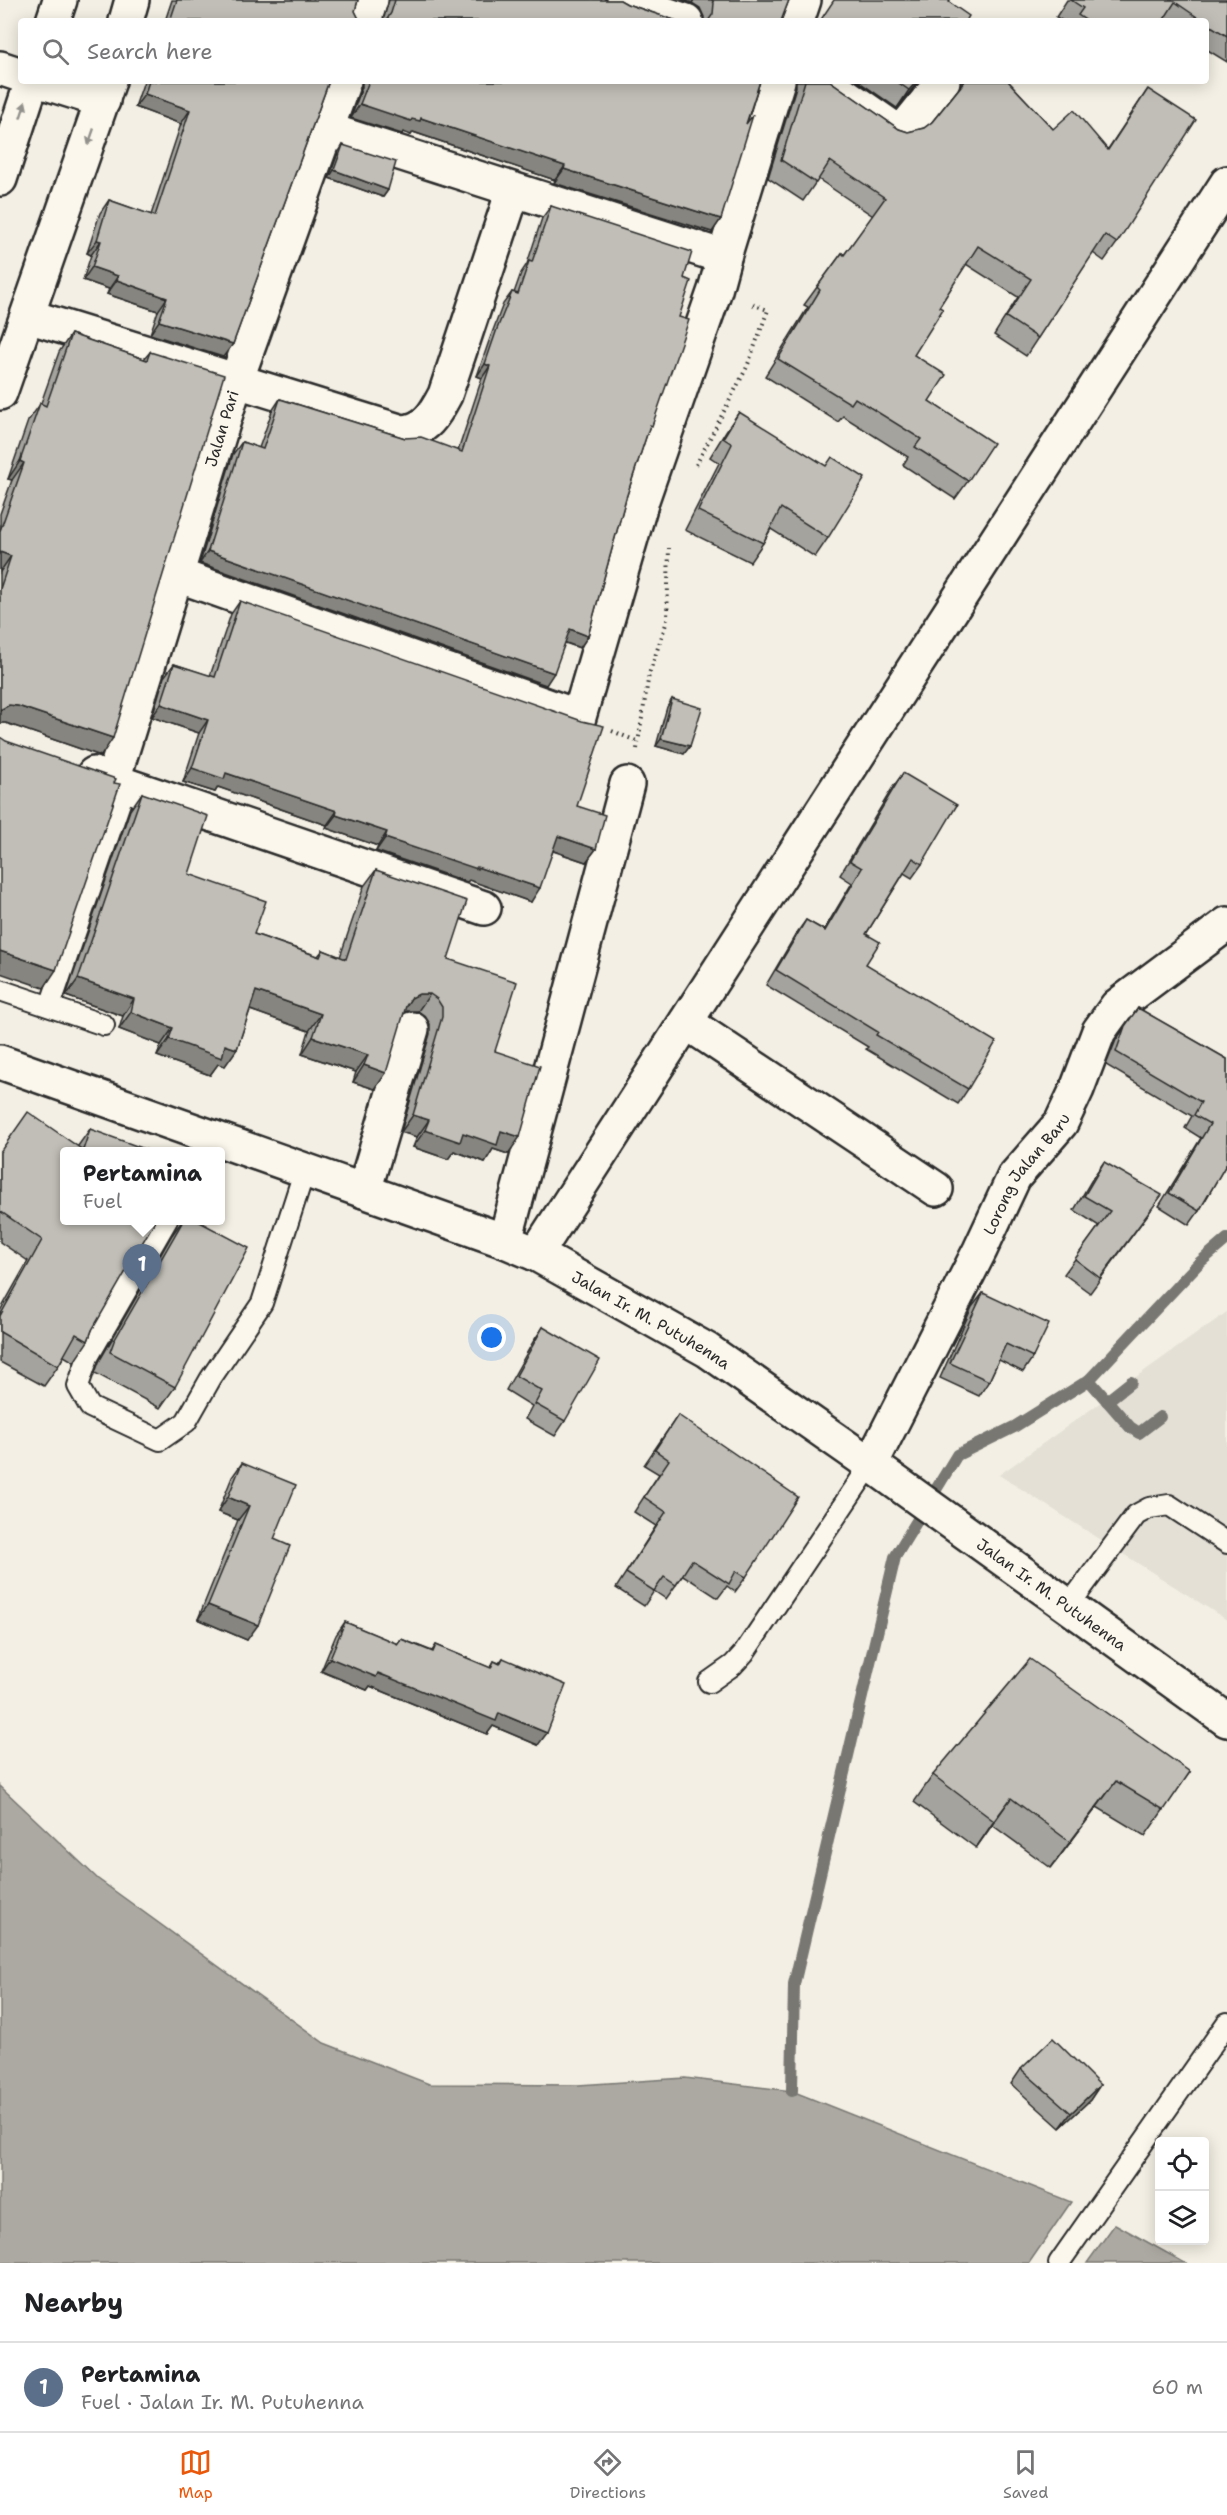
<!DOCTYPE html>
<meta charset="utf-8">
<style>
:root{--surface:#fff;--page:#f2f2f2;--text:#202124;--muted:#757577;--line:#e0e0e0;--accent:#ea580c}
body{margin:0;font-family:"Shantell Sans",sans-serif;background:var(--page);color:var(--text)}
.controls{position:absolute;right:18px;bottom:18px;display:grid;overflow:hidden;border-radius:6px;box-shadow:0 3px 15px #0003}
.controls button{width:54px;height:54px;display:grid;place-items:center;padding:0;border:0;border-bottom:2px solid var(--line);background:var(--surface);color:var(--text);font:30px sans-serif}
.you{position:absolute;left:492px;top:1338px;width:21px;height:21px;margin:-15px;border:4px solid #fff;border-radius:50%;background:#1a73e8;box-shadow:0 0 0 9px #1a73e833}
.badge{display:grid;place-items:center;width:39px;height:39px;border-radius:50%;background:var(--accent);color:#fff;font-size:20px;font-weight:700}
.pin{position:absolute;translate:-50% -50px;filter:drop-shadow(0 2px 3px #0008)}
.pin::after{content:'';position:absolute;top:32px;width:21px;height:18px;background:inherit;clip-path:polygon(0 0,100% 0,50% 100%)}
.popup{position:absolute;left:60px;top:1147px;width:165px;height:78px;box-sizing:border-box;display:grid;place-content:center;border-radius:6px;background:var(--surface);filter:drop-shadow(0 2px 4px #0005);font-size:20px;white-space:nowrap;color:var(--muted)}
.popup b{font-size:22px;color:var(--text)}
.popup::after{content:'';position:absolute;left:50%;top:100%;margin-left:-12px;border:12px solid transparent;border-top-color:var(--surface)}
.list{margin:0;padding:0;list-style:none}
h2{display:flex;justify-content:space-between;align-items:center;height:78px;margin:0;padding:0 24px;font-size:26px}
h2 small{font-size:20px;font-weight:400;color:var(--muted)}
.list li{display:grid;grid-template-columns:39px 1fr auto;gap:18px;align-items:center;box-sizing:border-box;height:90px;padding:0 24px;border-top:2px solid var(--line)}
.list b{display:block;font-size:22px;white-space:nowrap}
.list p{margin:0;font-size:20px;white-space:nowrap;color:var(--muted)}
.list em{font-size:20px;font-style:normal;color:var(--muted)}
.icon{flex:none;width:33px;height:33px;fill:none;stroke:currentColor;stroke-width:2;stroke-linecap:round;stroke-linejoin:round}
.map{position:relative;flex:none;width:1227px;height:2263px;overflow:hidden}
.search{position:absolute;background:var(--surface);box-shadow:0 3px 15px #0003;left:18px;right:18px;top:18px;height:66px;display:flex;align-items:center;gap:15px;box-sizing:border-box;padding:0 21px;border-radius:6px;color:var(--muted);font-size:22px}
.sheet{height:168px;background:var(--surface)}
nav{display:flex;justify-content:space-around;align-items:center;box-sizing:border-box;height:84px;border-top:2px solid var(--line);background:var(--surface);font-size:16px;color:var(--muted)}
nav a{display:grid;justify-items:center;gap:3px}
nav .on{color:var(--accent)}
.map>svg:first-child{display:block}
</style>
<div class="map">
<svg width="1227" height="2263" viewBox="0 0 1227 2263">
<rect width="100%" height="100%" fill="#f3efe4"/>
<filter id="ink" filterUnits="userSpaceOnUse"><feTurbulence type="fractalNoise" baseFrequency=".0167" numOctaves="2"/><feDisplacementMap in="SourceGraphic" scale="12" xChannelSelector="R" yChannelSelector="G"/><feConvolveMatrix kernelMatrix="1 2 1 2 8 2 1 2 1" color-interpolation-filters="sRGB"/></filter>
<g filter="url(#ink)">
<path fill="#e4e0d6" d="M1227,1312V1620L999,1475Z"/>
<g fill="#aca9a2" stroke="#787772" stroke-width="1.5">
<path d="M0,1786L98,1879L324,2043L429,2084L578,2085L685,2078L792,2091L1071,2202L1029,2263H0Z"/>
<path d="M1115,2224L1185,2263H1087Z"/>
</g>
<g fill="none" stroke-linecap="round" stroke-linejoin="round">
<g stroke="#787772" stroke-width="12">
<path d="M1089,1380L1130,1427L1139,1433L1160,1417"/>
<path d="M1107,1401L1131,1382"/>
<path d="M792,2091L794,1984L895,1557L957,1455L1014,1427L1089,1380L1199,1263L1227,1239"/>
</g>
<g stroke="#2b2b2b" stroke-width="24">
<g id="service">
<path d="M0,990L104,1025"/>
<path d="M50,1006L126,785"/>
<path d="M167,1220L88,1357L78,1386L90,1407L160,1440L186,1422L211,1378L262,1303L305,1169"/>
<path d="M1069,1605L1136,1515L1149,1508L1169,1505L1227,1543"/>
<path d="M709,1682L733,1665L744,1653L871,1464"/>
<path d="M1059,2263L1227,2023"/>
</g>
</g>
<g stroke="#2b2b2b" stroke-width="38">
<g id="minor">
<path d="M623,0L686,21"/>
<path d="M53,21L60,0"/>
<path d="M126,21L132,0"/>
<path d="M364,21L371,0"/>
<path d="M797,21L804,0"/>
<path d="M0,68L21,75"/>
<path d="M40,81L103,101"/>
<path d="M825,81L897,131L905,128L943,81"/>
<path d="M328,130L724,257L778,81"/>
<path d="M0,179L32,81"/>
<path d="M28,316L402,432C426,431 435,414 445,395L513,191"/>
<path d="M0,393L109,81"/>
<path d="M177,575L579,717L643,497L715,290L724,257"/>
<path d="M94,774L484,908"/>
<path id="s1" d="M113,780L236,381L344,81"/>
<path d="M686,1022L936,1189"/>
<path d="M364,1191L412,1029"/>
<path d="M505,1241L627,784"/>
<path d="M536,1254L1227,183"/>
<path id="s2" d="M871,1464L980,1250L1014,1177L1061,1123L1077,1089L1099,1031L1117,1006L1227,924"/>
</g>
</g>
<g stroke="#2b2b2b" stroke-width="38">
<g id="trunk">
<path id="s3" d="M0,1062L505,1241L536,1254L707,1350L883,1473L1227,1720"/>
</g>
</g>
<g stroke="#2b2b2b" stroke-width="4" stroke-dasharray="1.5 4.5" stroke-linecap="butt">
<path d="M696,465L747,367L768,310L749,303"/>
<path d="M612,731L639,742"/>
<path d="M637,749L649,674L667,621L669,548"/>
</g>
<use href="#service" stroke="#fbf7ec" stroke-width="20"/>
<use href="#minor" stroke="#fbf7ec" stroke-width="33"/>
<use href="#trunk" stroke="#fbf7ec" stroke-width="33"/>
</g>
<g fill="#a5a39d" stroke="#2b2b2b" stroke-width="1.5">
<path d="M172,0H358L355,11L359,19L361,21H165Z"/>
<path d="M389,0H620L627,4L677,21H383Z"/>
<path d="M682,0H789L781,21H704V17L700,8L692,3Z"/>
<path d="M1067,0H1227V62L1206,49V21H1063L1056,17Z"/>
<path d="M144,81H329L233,344L223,357L150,334L158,311L107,294L109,289L83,280L91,255L87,253L100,213L109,200L151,215L181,124L135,107Z"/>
<path d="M362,81H760L746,124L721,219L712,232L554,183L555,180L413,132L411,135L403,132L402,134L351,118L362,87Z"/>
<path d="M796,81H830L899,129L908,132L924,128L932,122L960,87L961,84V81H1008L1053,129L1108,149L1148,89L1117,243L1104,261L1093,253L1026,356L994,335L1018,297L966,264L939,307L914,355L929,401L968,481L955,499L903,465L908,457L843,416L838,422L765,376L808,307L804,305L842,253L844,255L873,216L818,179L803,201L768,178L796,87Z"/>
<path d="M858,81H919L897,108Z"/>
<path d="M343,145L388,190L383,197L329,178L338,153Z"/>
<path d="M551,206L684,278L679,317L648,431L626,498L588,636L580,648L565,643L546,685L200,563L233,454L242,442L259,448L272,411L280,399L405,438L458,451L482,378L477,376L489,341L503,304L512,292L514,293L521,273L527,264L542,218Z"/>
<path d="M71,334L144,359L150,352L101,756L6,723H0V514L12,480L8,479L28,421L41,403L59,352Z"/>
<path d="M739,412L828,538L815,557L771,529L763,543L750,562L685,530L719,463L710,457L726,431Z"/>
<path d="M240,601L577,806L596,849L586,862L553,851L531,902L469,880L467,882L376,851L378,846L326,828L327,825L218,787L215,792L183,782L199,733L152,717L164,677L174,664L210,676L231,614Z"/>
<path d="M672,699L690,746L684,754L656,746L667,707Z"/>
<path d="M903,773L922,864L912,878L904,873L866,934V964L968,1089L958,1104L866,1049L868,1047L766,985L796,934L806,920L824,930L852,883L840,875L893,787Z"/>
<path d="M142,793L189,874L254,934L318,956L323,950L340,957L364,886L376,870L448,959L495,1051L508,1154L493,1149L485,1162L454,1151L448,1159L413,1147L417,1137L401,1132L430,1034V1024L425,1016L418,1011H407L404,1013L375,1089L353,1082L356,1072L302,1054L309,1031L250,1010L237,1049L225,1066L218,1064L210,1075L157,1056L161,1045L119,1029L123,1016L66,996L130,810Z"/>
<path d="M1138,1008L1227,1059V1168L1225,1166L1199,1211L1189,1225L1159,1206L1201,1138L1185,1128L1192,1116L1106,1065L1116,1040Z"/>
<path d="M90,1129L92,1330L88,1341L74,1362L64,1356L58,1366L44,1386L0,1362V1311L28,1261L0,1242V1152L78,1146Z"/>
<path d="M1104,1162L1151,1210L1090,1293L1064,1274L1099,1226L1074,1210L1094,1176Z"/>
<path d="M182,1221H198L175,1387L160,1408L95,1373L99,1362L172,1235Z"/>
<path d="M983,1293L1033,1357L1023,1372L999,1360L989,1381L979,1396L940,1378L972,1307Z"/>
<path d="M543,1327L565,1421L555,1436L525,1419L532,1406L506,1390L533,1342Z"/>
<path d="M678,1415L746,1577L735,1592L727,1586L718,1598L683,1575L666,1599L654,1591L644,1606L616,1588L656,1526L634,1512L659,1474L644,1465Z"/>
<path d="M242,1463L274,1539L247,1640L198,1619L238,1520L218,1512L232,1477Z"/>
<path d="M345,1622L397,1644L401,1639L432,1651L436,1645L490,1668L494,1661L499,1663L503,1658L538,1745L493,1726L487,1734L370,1686L367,1690L321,1671L336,1635Z"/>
<path d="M1190,1772L1145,1836L1097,1807L1051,1868L992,1825L976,1848L914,1802L933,1775Z"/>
<path d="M1021,2069L1100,2085L1090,2100L1060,2128L1011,2084Z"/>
</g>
<g fill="#86857f" stroke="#2b2b2b" stroke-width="1.5">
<path d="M682,0H694L692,3Z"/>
<path d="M917,81H919L897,108L909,90Z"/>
<path d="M145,94L190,110L181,124L135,107Z"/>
<path d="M360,104L412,119L421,118L565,166L555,180L413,132L411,135L403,132L402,134L351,118Z"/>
<path d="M564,169L721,219L712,232L554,183Z"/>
<path d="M334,170L388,190L383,197L329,178Z"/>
<path d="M97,240L101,241L91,255L87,253Z"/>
<path d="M92,267L118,276L109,289L83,280Z"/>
<path d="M117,280L167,298L158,311L107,294Z"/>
<path d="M159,321L233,344L223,357L150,334Z"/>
<path d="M485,364L490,366L482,378L477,376Z"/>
<path d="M20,461L24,463L12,480L8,479Z"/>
<path d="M208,551L554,673L546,685L200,563Z"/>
<path d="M0,552L11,556L0,572Z"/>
<path d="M570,629L588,636L580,648L561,641Z"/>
<path d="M161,704L208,720L199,733L152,717Z"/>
<path d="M9,705L18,706L113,738L101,756L6,723H0V710Z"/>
<path d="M661,739L690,746L684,754L656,746Z"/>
<path d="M192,768L226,773L337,811L327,825L218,787L215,792L183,782Z"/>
<path d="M336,815L387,832L378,846L326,828Z"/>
<path d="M558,836L596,849L586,862L548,849Z"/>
<path d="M385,838L477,867L540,888L531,902L469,880L467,882L376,851Z"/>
<path d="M0,951L56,970L44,988L0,973Z"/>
<path d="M78,979L134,999L123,1016L66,996Z"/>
<path d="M256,991L321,1014L309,1031L245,1008Z"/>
<path d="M419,994H430L418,1011H407L400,1015L411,998Z"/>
<path d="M131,1012L173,1028L161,1045L119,1029Z"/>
<path d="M313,1037L368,1055L356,1072L302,1054Z"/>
<path d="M169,1039L225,1045L237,1049L225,1066L218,1064L210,1075L157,1056Z"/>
<path d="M364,1065L386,1073L375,1089L353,1082Z"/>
<path d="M413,1115L429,1120L417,1137L401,1132Z"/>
<path d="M425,1130L501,1131L520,1137L508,1154L493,1149L485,1162L454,1151L448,1159L413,1147Z"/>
<path d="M228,1497L249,1506L238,1520L218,1512Z"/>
<path d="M208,1605L258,1625L247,1640L198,1619Z"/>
<path d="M330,1658L499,1713L547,1733L538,1745L493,1726L487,1734L370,1686L367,1690L321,1671Z"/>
<path d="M1116,1781L1097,1807L1051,1868L1070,1842Z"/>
<path d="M1011,1798L992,1825L976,1848L994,1821Z"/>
<path d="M1100,2085L1090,2100L1060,2128L1071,2113Z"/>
</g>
<g fill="#c0beb6" stroke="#2b2b2b" stroke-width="1.5">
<path d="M177,0H358L355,11L359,19L361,21H170Z"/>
<path d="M395,0H620L627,4L677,21H386L391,13Z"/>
<path d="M712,0H789L781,21H708L713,14L714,3Z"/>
<path d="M834,0H950L949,2L969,16L966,21H820Z"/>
<path d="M1071,0H1227V36L1206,23V21H1203L1175,2L1163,21H1087L1078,15L1083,8Z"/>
<path d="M149,81H329L233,344L159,321L167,298L117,280L118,276L92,267L101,241L97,240L109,200L155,216L190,110L145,94Z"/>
<path d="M369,81H760L746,124L753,115L721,219L564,169L565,166L421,118L420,121L412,119L411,121L360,104Z"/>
<path d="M805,81H830L899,129L908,132L924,128L932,122L965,81H1008L1053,129L1074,110L1108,150L1148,89L1196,120L1117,243L1105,235L1038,338L1006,317L1031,279L978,246L939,307L943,309L914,355L946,375L929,401L993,443L968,481L915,447L921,439L855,398L851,404L778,359L820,290L817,287L842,253L844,255L885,198L830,161L816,183L781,160Z"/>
<path d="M896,81H917L909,90Z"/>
<path d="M343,145L396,162L388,190L334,170Z"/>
<path d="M551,206L692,252L684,278L691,281L679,317L689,320L652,426L650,425L626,498L588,636L570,629L554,673L208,551L242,442L263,449L280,399L405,438L421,437L462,452L490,366L485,364L497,329L512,292L518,294L529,261L532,262Z"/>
<path d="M71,334L147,360L150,352L224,375L113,738L18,706L9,705L0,710V589L11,556L0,552V531L24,463L20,461L40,403L46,406Z"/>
<path d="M739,412L826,466L832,457L865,478L828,538L781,508L763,543L698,511L732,444L723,438Z"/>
<path d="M240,601L582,721L604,726L577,806L605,815L596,849L558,836L540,888L477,867V869L385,838L387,832L336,815L337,811L226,773L224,779L192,768L208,720L161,704L174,664L215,677Z"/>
<path d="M672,699L702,708L690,746L661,739Z"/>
<path d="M0,737L6,741L116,779L114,783L120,784L56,970L0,951Z"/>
<path d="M903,773L957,805L922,864L913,858L866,934L880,942L866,964L996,1042L968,1089L876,1035L878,1032L776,970L806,920L825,931L862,868L850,861Z"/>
<path d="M142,793L208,816L189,874L266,901L254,934L320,957L323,950L346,959L376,870L467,901L448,959L517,982L495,1051L540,1066L520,1137L501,1131L497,1145L463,1133L460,1142L425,1130L429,1120L413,1115L442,1017V1007L437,999L430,994H419L411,998L406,1006L386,1073L364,1065L368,1055L313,1037L321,1014L256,991L237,1049L225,1045L222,1058L169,1039L173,1028L131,1012L134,999L78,979Z"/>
<path d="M1138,1008L1227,1059V1163L1199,1211L1169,1193L1210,1124L1194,1115L1201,1102L1116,1052L1125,1026Z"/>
<path d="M28,1112L83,1150L90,1129L153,1152H64V1221H155L92,1330L88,1341L76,1334L58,1366L0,1332V1316L42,1240L0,1211V1152Z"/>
<path d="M1104,1162L1162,1195L1100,1278L1075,1259L1110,1211L1084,1196Z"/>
<path d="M183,1221H198L249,1248L175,1387L110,1352L114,1341Z"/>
<path d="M983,1293L1049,1324L1033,1357L1006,1344L989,1381L950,1363Z"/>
<path d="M543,1327L600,1360L565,1421L535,1404L542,1391L516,1376Z"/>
<path d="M678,1415L798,1497L746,1577L736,1571L729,1584L692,1560L676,1585L664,1577L654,1591L626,1573L666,1512L644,1497L669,1460L655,1450Z"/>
<path d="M242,1463L296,1485L274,1539L290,1546L258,1625L208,1605L249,1506L228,1497Z"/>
<path d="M345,1622L398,1644L401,1639L433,1652L436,1645L491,1668L494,1661L500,1664L503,1658L566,1685L547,1733L499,1713L496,1721L378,1673L376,1677L330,1658Z"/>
<path d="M1030,1659L1190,1772L1164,1810L1116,1781L1070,1842L1011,1798L994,1821L933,1775Z"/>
<path d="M1053,2038L1100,2085L1071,2113L1021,2069Z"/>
</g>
<defs><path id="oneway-solid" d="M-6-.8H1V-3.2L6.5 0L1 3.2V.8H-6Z" transform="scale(1.5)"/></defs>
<g fill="#93918c">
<use href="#oneway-solid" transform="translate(23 110) rotate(-72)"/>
<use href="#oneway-solid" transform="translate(91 137) rotate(109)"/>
</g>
</g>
<g text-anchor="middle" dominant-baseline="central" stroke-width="6" stroke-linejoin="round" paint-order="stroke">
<g font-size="16" fill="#2b2b2b" stroke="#fbf7ec">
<text stroke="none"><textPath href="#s1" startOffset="368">Jalan Pari</textPath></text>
<text stroke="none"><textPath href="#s2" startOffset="330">Lorong Jalan Baru</textPath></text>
<text stroke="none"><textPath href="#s3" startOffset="702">Jalan Ir. M. Putuhenna</textPath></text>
<text stroke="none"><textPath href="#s3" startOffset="1188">Jalan Ir. M. Putuhenna</textPath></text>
</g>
</g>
</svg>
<div class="controls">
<button><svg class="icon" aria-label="locate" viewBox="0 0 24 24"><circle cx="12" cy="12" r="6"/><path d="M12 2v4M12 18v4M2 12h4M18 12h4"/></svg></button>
<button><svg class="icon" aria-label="layers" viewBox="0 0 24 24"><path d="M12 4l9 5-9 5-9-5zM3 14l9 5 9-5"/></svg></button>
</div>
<div class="you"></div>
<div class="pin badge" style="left:142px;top:1294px;background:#5c6f8a">1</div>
<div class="popup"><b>Pertamina</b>Fuel</div>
<div class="search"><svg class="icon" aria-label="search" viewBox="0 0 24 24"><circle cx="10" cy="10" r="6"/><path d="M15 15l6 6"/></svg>Search here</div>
</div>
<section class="sheet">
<h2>Nearby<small></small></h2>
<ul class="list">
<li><span class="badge" style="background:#5c6f8a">1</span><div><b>Pertamina</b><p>Fuel · Jalan Ir. M. Putuhenna</p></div><em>60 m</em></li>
</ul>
</section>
<nav>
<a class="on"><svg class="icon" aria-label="map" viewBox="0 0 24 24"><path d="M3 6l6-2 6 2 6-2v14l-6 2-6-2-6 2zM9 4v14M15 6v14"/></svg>Map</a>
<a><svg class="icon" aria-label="directions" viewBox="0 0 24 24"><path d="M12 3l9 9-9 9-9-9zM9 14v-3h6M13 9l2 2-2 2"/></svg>Directions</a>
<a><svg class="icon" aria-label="saved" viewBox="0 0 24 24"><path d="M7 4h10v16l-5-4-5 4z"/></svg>Saved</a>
</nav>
